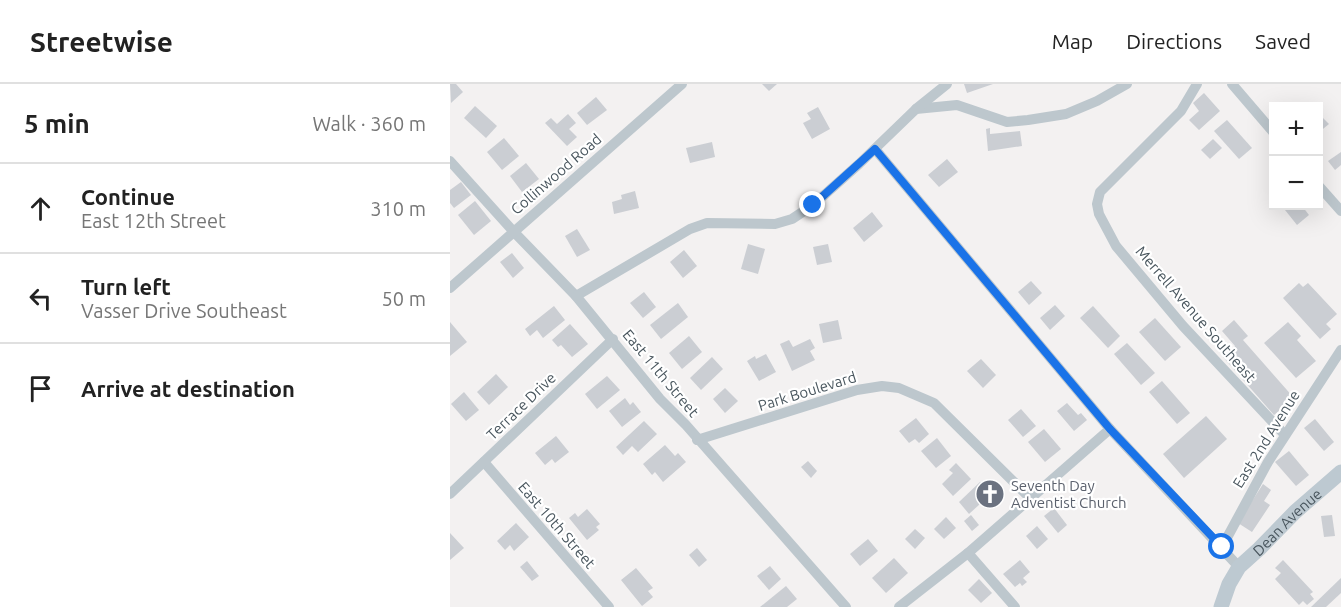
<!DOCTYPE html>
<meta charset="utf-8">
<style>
:root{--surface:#fff;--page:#f6f6f6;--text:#222;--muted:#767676;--line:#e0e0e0}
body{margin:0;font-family:Ubuntu,sans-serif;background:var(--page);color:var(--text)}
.controls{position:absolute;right:18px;top:18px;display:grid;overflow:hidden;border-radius:0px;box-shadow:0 6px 24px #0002}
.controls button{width:54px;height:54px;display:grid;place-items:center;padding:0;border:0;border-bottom:2px solid var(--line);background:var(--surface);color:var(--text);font:30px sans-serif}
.stop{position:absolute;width:18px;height:18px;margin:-14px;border:4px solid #1a73e8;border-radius:50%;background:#fff}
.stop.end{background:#1a73e8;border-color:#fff;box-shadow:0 2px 6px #0008}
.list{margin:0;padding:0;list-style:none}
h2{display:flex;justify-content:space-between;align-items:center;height:78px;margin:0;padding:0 24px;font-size:26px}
h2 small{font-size:20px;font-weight:400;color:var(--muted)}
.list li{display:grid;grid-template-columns:39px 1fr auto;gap:18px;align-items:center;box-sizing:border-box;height:90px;padding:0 24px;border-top:2px solid var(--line)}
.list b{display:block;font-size:22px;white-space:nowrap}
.list p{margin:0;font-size:20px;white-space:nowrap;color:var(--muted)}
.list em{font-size:20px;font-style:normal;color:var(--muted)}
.icon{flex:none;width:33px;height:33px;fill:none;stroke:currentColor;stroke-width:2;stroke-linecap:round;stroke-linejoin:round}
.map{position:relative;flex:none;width:891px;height:523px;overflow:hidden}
header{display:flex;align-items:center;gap:36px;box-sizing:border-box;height:84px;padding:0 30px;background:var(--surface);border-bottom:2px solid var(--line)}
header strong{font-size:28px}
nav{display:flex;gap:33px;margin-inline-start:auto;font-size:21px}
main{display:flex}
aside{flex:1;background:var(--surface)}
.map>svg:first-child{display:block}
</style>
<header>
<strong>Streetwise</strong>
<nav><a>Map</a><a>Directions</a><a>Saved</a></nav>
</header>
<main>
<aside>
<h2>5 min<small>Walk · 360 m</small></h2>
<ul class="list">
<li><svg class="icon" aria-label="ahead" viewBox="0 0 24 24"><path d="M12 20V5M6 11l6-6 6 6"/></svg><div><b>Continue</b><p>East 12th Street</p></div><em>310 m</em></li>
<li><svg class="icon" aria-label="left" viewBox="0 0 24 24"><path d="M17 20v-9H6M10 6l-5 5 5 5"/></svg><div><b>Turn left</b><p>Vasser Drive Southeast</p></div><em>50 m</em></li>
<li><svg class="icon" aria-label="arrive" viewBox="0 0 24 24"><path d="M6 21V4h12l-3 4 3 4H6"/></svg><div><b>Arrive at destination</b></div></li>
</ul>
</aside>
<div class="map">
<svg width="891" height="523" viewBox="0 0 891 523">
<rect width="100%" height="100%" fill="#f3f1f1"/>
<g fill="#cbced3">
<path d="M0,0H6L13,8L1,19Z"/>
<path d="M312,0H327L319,7Z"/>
<path d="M514,0H543L517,9Z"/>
<path d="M754,9L770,27L749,46L739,36L749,27L743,19Z"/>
<path d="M146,13L157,26L137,41L127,29Z"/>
<path d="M25,22L47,42L36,54L14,34Z"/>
<path d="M368,23L380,45L362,55L353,39L361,35L357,29Z"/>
<path d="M868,29L879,40L868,49Z"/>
<path d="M118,30L126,39L119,45L127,53L117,62L95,39L101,34L107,40Z"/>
<path d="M777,36L802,64L789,75L764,47Z"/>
<path d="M540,44V50L570,47L572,62L538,67L536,45Z"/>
<path d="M54,54L69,72L52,86L37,68Z"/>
<path d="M763,55L772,64L760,75L751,66Z"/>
<path d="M262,58L265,73L240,79L236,64Z"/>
<path d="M891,68V81L885,86L878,77Z"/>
<path d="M497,75L508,88L489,103L478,91Z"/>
<path d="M76,79L89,95L72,108L60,92Z"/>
<path d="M11,98L21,111L4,124L0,119V106Z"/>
<path d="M185,107L189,124L164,130L162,118L172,115L171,111Z"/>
<path d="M25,117L41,137L24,151L8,131Z"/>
<path d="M840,122H852L859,131L847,141L835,126Z"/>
<path d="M422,128L433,142L414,158L403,144Z"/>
<path d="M127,145L140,166L127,173L115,152Z"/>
<path d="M298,160L315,165L308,190L291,185Z"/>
<path d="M378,160L382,178L367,181L363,163Z"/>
<path d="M234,166L247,182L233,194L220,178Z"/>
<path d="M62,169L74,184L63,194L50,178Z"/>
<path d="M581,197L592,209L579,221L568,208Z"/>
<path d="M849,199L853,203L858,199L887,230L876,240L881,245L870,255L833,214Z"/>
<path d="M194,208L206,223L193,234L180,219Z"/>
<path d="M228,219L238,233L211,255L200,241Z"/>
<path d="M605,221L615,232L600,246L590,234Z"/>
<path d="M104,222L115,236L93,254L87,246L80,252L75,245Z"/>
<path d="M643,222L670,252L658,264L630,234Z"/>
<path d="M705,234L731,263L715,277L689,248Z"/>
<path d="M388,236L392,255L373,259L369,240Z"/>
<path d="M784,236L798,252L793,256L844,314L824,331L773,273L785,262L772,247Z"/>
<path d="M0,238L17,258L0,272Z"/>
<path d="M838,238L851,252L847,256L866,277L846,294L814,259Z"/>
<path d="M120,240L138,260L122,273L111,261L108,263L102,256Z"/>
<path d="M239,252L252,268L232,285L219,269Z"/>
<path d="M360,255L365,264L360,267L365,276L342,287L330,260L339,256L343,263Z"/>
<path d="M677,259L705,289L691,301L664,270Z"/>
<path d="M316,270L326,288L309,297L297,277L305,272L306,275Z"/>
<path d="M262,273L273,285L251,306L240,294Z"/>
<path d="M531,275L546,291L533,304L517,287Z"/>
<path d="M46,290L58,303L39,321L27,308Z"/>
<path d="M157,292L170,306L147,325L135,310Z"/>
<path d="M712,297L740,329L727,340L699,308Z"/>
<path d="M275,304L288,317L275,329L263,315Z"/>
<path d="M14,308L29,326L16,337L1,320Z"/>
<path d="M175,314L180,321L183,318L191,328L172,343L159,327Z"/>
<path d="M617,319L628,331L631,329L637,336L624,347L607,327Z"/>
<path d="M571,325L586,342L573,353L558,336Z"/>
<path d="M756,332L777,355L734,394L713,370Z"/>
<path d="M466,334L479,350L469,359L465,355L459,359L449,347Z"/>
<path d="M865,335L884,358L874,367L854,344Z"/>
<path d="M194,337L207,350L188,368L182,362L173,371L166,363Z"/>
<path d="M594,345L611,365L595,378L578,358Z"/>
<path d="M106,352L119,368L105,379L102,375L95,381L85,369Z"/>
<path d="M487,354L501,372L486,384L471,367Z"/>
<path d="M215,361L225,372L228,369L236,378L213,398L205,388L202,391L193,380Z"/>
<path d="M839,367L859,391L846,402L825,378Z"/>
<path d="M358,377L367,387L361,394L351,383Z"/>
<path d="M506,379L521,395L503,412L492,400L503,389L499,386Z"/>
<path d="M530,398L541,410L519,430L509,418Z"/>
<path d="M813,400L821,406L814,417L820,421L802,448L788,439Z"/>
<path d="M604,424L617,441L608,449L594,432Z"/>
<path d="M137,425L150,440L146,443L149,446L137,456L119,434L125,429L128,433Z"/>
<path d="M521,431L529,441L522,447L514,437Z"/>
<path d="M882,431L885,452L874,453L871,432Z"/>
<path d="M496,433L506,444L494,455L484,445Z"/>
<path d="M66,439L79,453L64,467L60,461L55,466L47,457Z"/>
<path d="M587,442L598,455L587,465L576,452Z"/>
<path d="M465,445L475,454L465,465L455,455Z"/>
<path d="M0,449L14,464L0,476Z"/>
<path d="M418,455L428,467L410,482L400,470Z"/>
<path d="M247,464L257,476L249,483L239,471Z"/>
<path d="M444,474L458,489L436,509L422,494Z"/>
<path d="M570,476L580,488L573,494L577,498L572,502L570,499L565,503L553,490Z"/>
<path d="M833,476L863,508L860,510L864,515L857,521L853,517L849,521L825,495L831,489L825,484Z"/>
<path d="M77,477L89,492L82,497L70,483Z"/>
<path d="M320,482L331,495L319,506L307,492Z"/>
<path d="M186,484L203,504L198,507L203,513L192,522L171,496Z"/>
<path d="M891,494V509L876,523H861Z"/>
<path d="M529,495L542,509L531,519L518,506Z"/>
<path d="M336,502L347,515L337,523H310Z"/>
</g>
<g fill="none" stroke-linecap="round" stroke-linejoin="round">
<g stroke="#bdc7cd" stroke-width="10">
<path d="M747,0L731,27L650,108L647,120L649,130L666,162L733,242L835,351"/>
<path d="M782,0L824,49"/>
<path d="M466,25L507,21L557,38L578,36L616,30L647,17L677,0"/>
<path d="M425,65L660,345L789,483"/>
<path d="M0,77L63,147L126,212L210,315L236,341L396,523"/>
<path d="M868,101L891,127"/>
<path d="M0,204L232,0"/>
<path d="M126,212L240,145L257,139L325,140L342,135L363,121L409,80L466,25L497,0"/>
<path d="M247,356L407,306L432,302L449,304L484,319L580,414"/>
<path d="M34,378L159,523"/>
<path d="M0,410L163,255"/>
<path d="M772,463L818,378L891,266"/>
<path d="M518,469L565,523"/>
<path d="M449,523L518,469L660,345"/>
</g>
<path stroke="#bdc9d1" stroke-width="15" id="s1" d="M771,523L779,500L789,483L809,465L845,428L891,388"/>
</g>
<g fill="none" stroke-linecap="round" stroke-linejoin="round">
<path stroke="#1a73e8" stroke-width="8" d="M363,121L425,65L660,345L772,463"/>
</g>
<defs>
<g id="church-disc" transform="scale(1.5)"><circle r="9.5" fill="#6b7280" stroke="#fff"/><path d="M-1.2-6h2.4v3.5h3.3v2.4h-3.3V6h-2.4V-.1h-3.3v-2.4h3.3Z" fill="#fff"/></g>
</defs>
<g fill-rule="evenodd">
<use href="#church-disc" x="540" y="410"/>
</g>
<g text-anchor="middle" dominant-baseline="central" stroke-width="4.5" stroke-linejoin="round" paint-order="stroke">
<g font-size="15" fill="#49565e" stroke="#fff">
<text transform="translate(106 90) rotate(-41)">Collinwood Road</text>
<text transform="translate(746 230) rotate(49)">Merrell Avenue Southeast</text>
<text transform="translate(211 289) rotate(50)">East 11th Street</text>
<text transform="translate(357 307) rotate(-17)">Park Boulevard</text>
<text transform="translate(71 322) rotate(-44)">Terrace Drive</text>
<text transform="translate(816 355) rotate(-58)">East 2nd Avenue</text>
<text stroke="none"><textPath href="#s1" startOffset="110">Dean Avenue</textPath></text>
<text transform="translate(107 441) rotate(49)">East 10th Street</text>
</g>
<g font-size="15" fill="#5b616d" stroke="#fff" text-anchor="start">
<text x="561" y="401">Seventh Day<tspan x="561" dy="17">Adventist Church</tspan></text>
</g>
</g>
</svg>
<div class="controls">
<button>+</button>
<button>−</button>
</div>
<div class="stop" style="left:772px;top:463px"></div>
<div class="stop end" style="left:363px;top:121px"></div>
</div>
</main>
